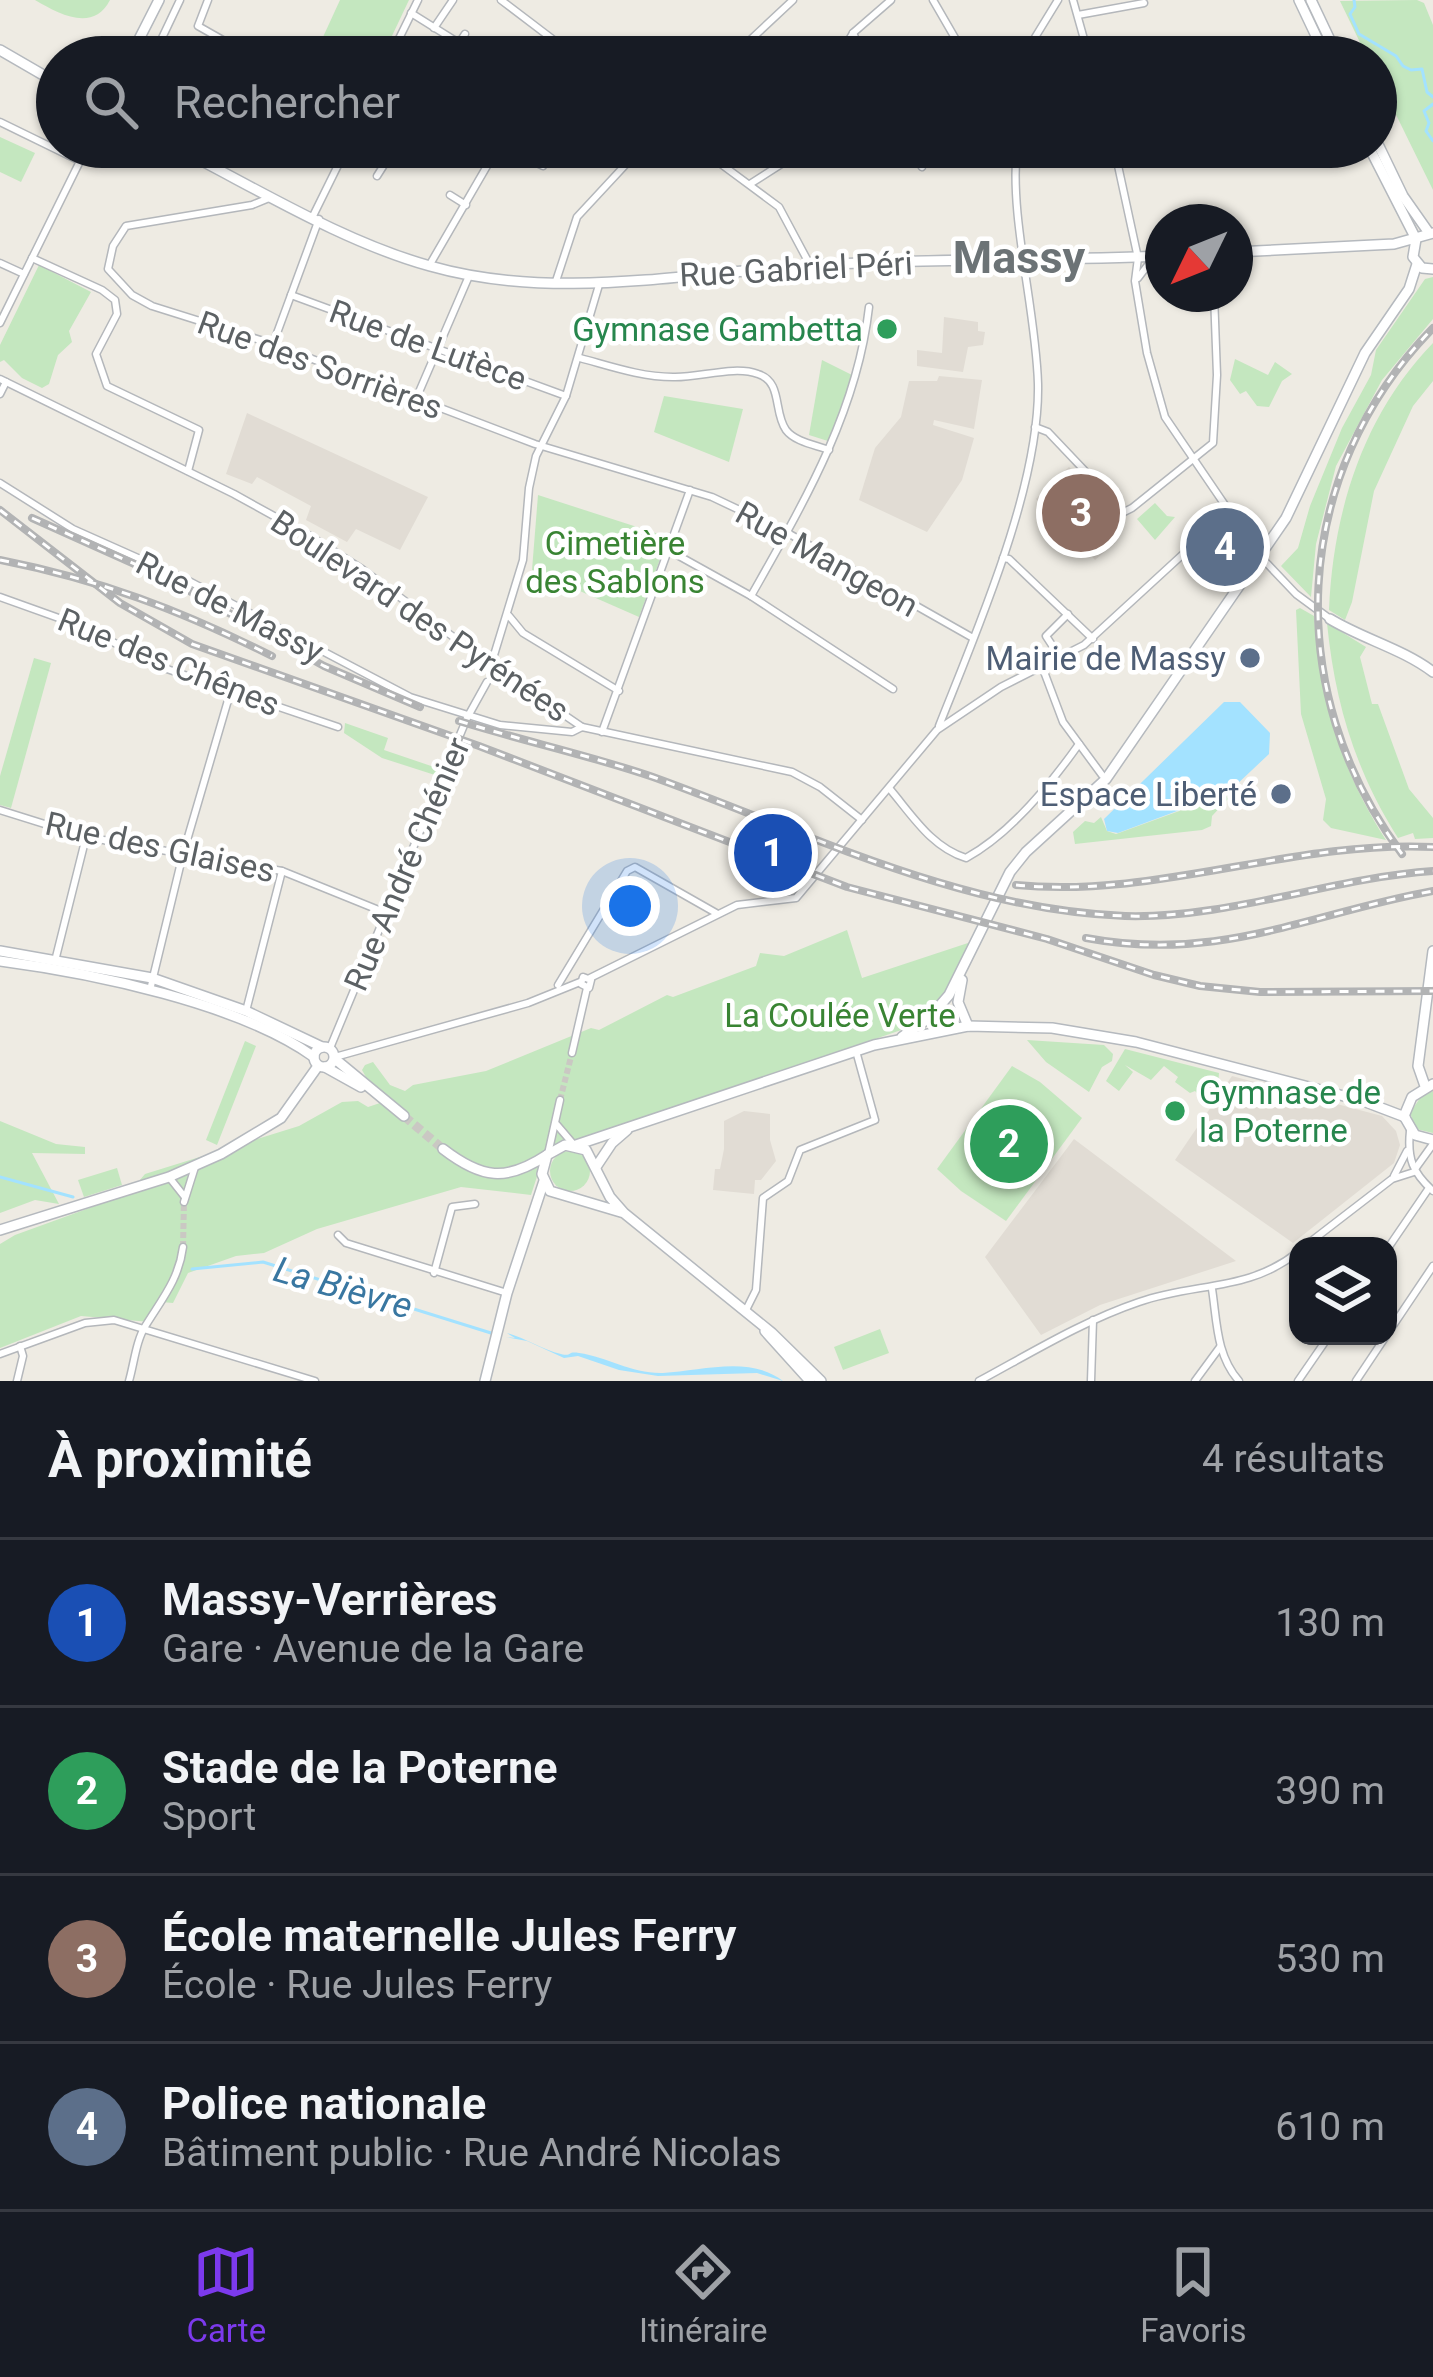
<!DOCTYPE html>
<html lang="fr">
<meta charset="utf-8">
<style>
:root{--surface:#171b24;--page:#242831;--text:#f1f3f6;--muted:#9ea1a6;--line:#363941;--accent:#7c3aed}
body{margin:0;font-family:Roboto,sans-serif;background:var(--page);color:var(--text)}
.controls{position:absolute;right:36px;bottom:36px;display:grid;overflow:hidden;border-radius:24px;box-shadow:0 3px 9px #0004}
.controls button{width:108px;height:108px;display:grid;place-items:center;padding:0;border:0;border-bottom:3px solid var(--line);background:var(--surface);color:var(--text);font:60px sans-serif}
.compass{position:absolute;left:1145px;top:204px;width:108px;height:108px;border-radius:50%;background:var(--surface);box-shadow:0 3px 9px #0004;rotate:227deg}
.you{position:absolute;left:630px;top:906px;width:42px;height:42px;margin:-30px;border:9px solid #fff;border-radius:50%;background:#1a73e8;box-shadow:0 0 0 18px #1a73e833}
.badge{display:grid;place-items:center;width:78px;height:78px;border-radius:50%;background:var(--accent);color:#fff;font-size:39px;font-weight:700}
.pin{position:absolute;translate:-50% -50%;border:6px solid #fff;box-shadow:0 3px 12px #0006}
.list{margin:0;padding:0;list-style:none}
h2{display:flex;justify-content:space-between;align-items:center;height:156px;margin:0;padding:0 48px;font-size:51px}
h2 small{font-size:39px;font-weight:400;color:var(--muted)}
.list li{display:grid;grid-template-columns:78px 1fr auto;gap:36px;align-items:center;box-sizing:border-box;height:168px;padding:0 48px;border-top:3px solid var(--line)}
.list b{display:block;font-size:45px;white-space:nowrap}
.list p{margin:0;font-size:39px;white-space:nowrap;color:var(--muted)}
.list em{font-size:39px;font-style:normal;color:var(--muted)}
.icon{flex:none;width:66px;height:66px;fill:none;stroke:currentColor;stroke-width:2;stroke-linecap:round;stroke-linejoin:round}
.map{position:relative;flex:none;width:1433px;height:1381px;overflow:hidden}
.search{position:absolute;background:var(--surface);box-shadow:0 3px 9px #0004;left:36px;right:36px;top:36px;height:132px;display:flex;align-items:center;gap:30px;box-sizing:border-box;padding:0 42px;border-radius:66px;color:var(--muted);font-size:45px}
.sheet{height:828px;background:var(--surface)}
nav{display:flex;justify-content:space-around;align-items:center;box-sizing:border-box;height:168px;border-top:3px solid var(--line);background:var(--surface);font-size:33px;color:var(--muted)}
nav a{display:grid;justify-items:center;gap:6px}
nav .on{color:var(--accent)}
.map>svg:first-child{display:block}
</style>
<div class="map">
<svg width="1433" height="1381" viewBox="0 0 1433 1381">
<rect width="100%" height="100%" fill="#eeebe3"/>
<g fill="#e1dcd4">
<path d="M944,317L978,322V331L985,332L983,345L968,347L963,372L917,366V350L942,353Z"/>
<path d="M939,376L982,380L974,429L934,420L933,425L974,438L962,480L927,532L859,500L875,448L901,417L909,381H937Z"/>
<path d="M247,413L428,497L400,550L356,529L347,542L306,520L311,506L257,477L252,484L226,474Z"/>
<path d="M1069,467L1119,520L1106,532L1115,543L1095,560L1086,550L1078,558L1055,536L1048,527L1049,512L1036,499Z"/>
<path d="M1232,1076L1382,1116L1396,1131L1400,1145L1394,1163L1293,1243L1175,1160Z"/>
<path d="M744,1111L770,1114V1140L776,1161L761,1180H755L754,1194L713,1190L715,1169H720L724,1149V1121Z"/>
<path d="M1074,1139L1236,1261L1100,1305L1041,1335L985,1257Z"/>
</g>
<g fill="#c4e7bf">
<path d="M35,0H110C93,33 59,14 35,0Z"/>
<path d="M340,0H409L382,57H366L323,37Z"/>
<path d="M1417,0L1424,3L1433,25V190L1376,74V57H1367L1340,1Z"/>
<path d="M0,137L35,153L21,182L0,172Z"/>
<path d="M39,265L91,292L69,331L72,342L58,355L49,384L42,388L22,378L4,360L0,362V345Z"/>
<path d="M1433,277V319L1382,380L1336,466L1316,544L1311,597L1281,566L1298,548L1310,506L1342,428L1371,375L1376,350L1425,279Z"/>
<path d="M1433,343V381L1413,406L1374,491L1352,602L1345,620L1329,610C1333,512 1363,415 1433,343Z"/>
<path d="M1235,359L1268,375L1275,362L1292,374L1282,381L1269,407L1257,406L1246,391L1240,394L1230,380Z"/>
<path d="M822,360L854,376L831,442L809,435Z"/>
<path d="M664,396L743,409L729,462L654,432Z"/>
<path d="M538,495L668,537L639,617L532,570Z"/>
<path d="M1155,503L1167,516L1175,517L1155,540L1137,519Z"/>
<path d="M1300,608L1314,616C1319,698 1341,770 1386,840L1331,828L1323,820L1326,799L1301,714L1296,610Z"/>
<path d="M1327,623L1366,647L1360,657L1372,704H1378L1409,789L1433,818V838L1415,839L1413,833L1398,838C1355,770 1335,703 1327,623Z"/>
<path d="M34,658L51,663L11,808L0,805V776Z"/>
<path d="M345,723L388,738L384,750L440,769L438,776L382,758L344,733Z"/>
<path d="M1226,795L1228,799L1212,816L1211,826L1202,830L1075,844L1073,832L1085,821L1094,823L1101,817L1107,831L1116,834L1204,802L1216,804Z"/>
<path d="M847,930L862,978L971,942L949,991L910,1027L545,1152L531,1195L461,1187L317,1229L264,1253L236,1256L188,1273L173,1303L161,1302L150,1322L81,1316L0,1348V1244L15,1235L128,1194L145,1174L299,1126L342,1102L358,1101L368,1107L389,1100L372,1088L362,1070L365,1065L373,1062L390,1085L405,1091L413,1085L486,1071L591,1028L599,1030L667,995L673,997L756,966L760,953L784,956Z"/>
<path d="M1027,1040L1104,1045L1113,1054L1112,1061L1102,1067L1089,1092L1046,1062Z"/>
<path d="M245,1041L256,1046L217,1145L206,1140Z"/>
<path d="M1125,1049L1219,1073L1217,1096L1209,1105L1195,1091L1190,1093L1175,1082L1178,1077L1164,1066L1151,1080L1125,1065L1133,1072L1119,1091L1106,1081Z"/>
<path d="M1012,1066L1040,1082L1082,1118L1006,1221L961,1191L937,1169Z"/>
<path d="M1433,1091V1133L1416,1129L1410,1113L1422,1095Z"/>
<path d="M0,1121L56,1144L85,1147V1154L32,1153L59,1204L35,1200L0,1213Z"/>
<circle cx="570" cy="1171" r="20"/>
<path d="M117,1168L122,1185L84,1197L78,1180Z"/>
<path d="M880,1329L889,1353L843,1370L834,1347Z"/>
</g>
<g fill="#a3e2ff">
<path d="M1224,702H1240L1270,733L1269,754L1216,804L1209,806L1204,801L1118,833L1107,831L1104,819Z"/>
<path d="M507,1333C525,1338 543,1350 561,1354C573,1357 566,1351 579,1353C607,1357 633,1374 663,1373C701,1371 750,1355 783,1381L757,1373L658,1376L619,1370L578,1356L564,1358L527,1341L506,1337L515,1338Z"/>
</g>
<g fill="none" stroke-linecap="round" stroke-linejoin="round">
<g stroke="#a3e2ff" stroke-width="3">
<path d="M1354,0L1355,7L1350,14L1359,34L1396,56L1403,66L1411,70L1422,69L1427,92L1433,97"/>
<path d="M1433,104L1424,111L1429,123L1426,131L1433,141"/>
<path d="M0,1177L73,1197"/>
<path d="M192,1269L263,1262L491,1333"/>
</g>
<g stroke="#cac8c3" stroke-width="6" stroke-dasharray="6 3" stroke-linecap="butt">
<path d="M560,1100L572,1053"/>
<path d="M183,1247L184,1202"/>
</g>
<path stroke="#cac8c3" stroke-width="9" stroke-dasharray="9 4.5" stroke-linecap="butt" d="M404,1116L443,1149"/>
<g stroke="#b4b7bb" stroke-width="9">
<g id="street">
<path d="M208,0L198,26L228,43L239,57"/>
<path d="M501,0L576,57"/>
<path d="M933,0L966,57"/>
<path d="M1073,0L1089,57"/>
<path d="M411,13L459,43"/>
<path d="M1078,15L1144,3"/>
<path d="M434,28L453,0"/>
<path d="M853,33L864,57"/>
<path d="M153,57L180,0"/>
<path d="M390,57L418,0"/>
<path d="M450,57L465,34"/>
<path d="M732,57L793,0"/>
<path d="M839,57L853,33L891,0"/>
<path d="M1023,57L1058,0"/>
<path d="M0,122L80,161"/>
<path d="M352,147L383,166"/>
<path d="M504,147L543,166"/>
<path d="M698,147L779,207L810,265"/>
<path d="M911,147L922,167"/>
<path d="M1114,147L1138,258L1135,281L1147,353L1165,417L1259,555L1296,594L1330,619"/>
<path d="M377,176L389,157"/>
<path d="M750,184L808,147"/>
<path d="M450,195L466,205"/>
<path d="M269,198L252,205L126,226L113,246L108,269L132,295L152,306L273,344L535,444L712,497L786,532L973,638"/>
<path d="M313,216L347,147"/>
<path d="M32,258L102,290L115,300L117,314L96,354L107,386L199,430L188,471"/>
<path d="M0,263L24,274"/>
<path d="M429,266L498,147"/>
<path d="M1138,278L1154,257"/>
<path d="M556,281L577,217L642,147"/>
<path d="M291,295L566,396"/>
<path d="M0,323L86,149"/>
<path d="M273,344L319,219"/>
<path d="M580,358C610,366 641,377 673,377C699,378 734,365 758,374C783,382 773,412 786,430C795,442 816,445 829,450"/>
<path d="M0,379L234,494L310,536L362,569L491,665L582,727"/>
<path d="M0,394L6,382"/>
<path d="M416,399L469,276"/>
<path d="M1035,427L1048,432L1124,512L1132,508L1213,443L1217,375L1214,294"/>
<path d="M0,483L73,529L185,579L410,697L500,725L572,732L582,727L792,772L820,787L862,820"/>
<path d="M670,551L751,596L893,689"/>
<path d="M1003,558L1009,559L1093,639"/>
<path d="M751,596C803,504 857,413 869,307"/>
<path d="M0,597L81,626L164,668L338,727"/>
<path d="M509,616L523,633L619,691"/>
<path d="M1061,659L1046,636L1068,614"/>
<path d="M491,665L523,560L529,488L536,456L566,396L599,285"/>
<path d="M1043,669L1063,722L1102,775"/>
<path d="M939,726C977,630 1040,486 1038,384C1036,309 1009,217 1017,147"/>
<path d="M602,732L690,490"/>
<path d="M889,788C912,815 931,847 966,858C1010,834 1050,785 1079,744"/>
<path d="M0,810L86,837L282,871L386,913"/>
<path d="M55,961L86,837"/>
<path d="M583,977L591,980L589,988L581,984Z"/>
<path d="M590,978L737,905L796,898L937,730L1001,687L1084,645L1229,512"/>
<path d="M558,985L627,871L635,867L716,913"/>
<path d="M150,990L183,854L231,690"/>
<path d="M246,1011L282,871"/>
<path d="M330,1048L467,718L487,682"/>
<path d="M572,1053L587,988"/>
<path d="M335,1057L528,1003L580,982"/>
<path d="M557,1125L574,1145"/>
<path d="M1410,1131C1407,1159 1413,1173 1433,1191"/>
<path d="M548,1154L560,1100"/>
<path d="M1415,1169L1433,1144"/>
<path d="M1394,1176L1407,1151"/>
<path d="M169,1177L184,1196"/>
<path d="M184,1202L195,1167"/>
<path d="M338,1235L346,1243L507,1293"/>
<path d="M1305,1246L1392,1179L1414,1172"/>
<path d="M1388,1248L1429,1188"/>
<path d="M434,1273L452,1207L475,1204"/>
<path d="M1212,1289C1217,1321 1216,1355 1239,1381"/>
<path d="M746,1310L756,1290L763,1198L788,1181L800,1150L875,1120L856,1051"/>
<path d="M1388,1333L1433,1266"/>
<path d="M0,1354L85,1323L114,1320L315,1381"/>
<path d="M17,1381L23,1356L20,1346"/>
<path d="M129,1381C134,1364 136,1340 146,1325C162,1299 179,1279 183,1247"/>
<path d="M979,1381C1031,1353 1083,1321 1139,1302C1196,1282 1248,1292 1298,1252"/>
<path d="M1091,1381L1093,1320"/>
<path d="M1195,1381L1220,1347"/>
<path d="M1298,1381L1329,1336"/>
<path d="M1356,1381L1386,1336"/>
</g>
</g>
<g stroke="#b5b9be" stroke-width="12">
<g id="secondary">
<path d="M1299,0L1326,57"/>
<path d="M1311,0L1338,57"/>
<path d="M0,50L57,83"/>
<path d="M130,57L159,0"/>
<path d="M1376,140L1403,196L1429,233"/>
<path d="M175,147C256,188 343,242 430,266C556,302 690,272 818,265C933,258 1048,261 1163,256"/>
<path d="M1369,147L1416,239"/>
<path d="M1416,239L1413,257L1422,268L1433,269"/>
<path d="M1235,252L1394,244L1433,233"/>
<path d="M1330,619C1363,639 1403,649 1433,672"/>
<path d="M0,951L152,978L246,1011L322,1047"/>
<path d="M0,961C91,973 239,1003 314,1057"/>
<path d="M962,980L958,1002L968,1026"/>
<path d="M902,1037L930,1017L949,995L1010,872L1026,852L1106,779L1286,518L1365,353L1409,289L1417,264"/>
<circle cx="324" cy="1057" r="10"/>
<path d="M335,1059L404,1116"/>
<path d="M325,1067L361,1087"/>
<path d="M1433,1084L1412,1097L1404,1116L1415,1135L1433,1140"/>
<path d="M1425,1086L1418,1066L1433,951"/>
<path d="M576,1145L874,1045L968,1026L1052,1028L1136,1042L1363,1101L1405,1117"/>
<path d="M443,1149C482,1179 506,1182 547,1155"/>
<path d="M596,1167L612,1143L627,1130"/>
<path d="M624,1213L550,1191L542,1174L547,1155L565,1145L586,1150L610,1197L624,1213L772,1333L821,1381"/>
<path d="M0,1230L169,1177L221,1154L281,1118L318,1066"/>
<path d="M765,1331L810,1381"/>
<path d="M485,1381L507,1293L544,1181"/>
</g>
</g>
<use href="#street" stroke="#fff" stroke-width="6"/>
<use href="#secondary" stroke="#fff" stroke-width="9"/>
<g stroke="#b2b3b4" stroke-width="8">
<g id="rail">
<path d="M0,510L120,603L192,644L479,746L847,887L1047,939L1154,975L1200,986L1260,992L1433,991"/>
<path d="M32,518L168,579L324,666L420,707"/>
<path d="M0,560C101,580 180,610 272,656"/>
<path d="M459,721C523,741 589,755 653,777C806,832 960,910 1125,916C1229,919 1330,878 1433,871"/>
<path d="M1402,854C1281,692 1290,474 1433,328"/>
<path d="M1016,885C1156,899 1293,840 1433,847"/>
<path d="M1086,938C1220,963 1307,914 1433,891"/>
</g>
</g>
<use href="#rail" stroke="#fff" stroke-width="3" stroke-dasharray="9" stroke-linecap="butt"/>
</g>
<g fill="#2e9e5b" stroke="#fff" stroke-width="4.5">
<circle cx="887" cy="329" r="12"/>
<circle cx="1175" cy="1111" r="12"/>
</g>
<g fill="#5c6f8a" stroke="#fff" stroke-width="4.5">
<circle cx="1250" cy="658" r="12"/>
<circle cx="1281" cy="794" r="12"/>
</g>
<g text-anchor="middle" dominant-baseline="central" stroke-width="9" stroke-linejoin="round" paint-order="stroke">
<g font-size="33" fill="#5c6164" stroke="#fff">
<text transform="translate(796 269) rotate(-3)">Rue Gabriel Péri</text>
<text transform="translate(428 345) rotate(20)">Rue de Lutèce</text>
<text transform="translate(320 365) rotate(20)">Rue des Sorrières</text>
<text transform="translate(827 559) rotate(29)">Rue Mangeon</text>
<text transform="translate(230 607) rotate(27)">Rue de Massy</text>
<text transform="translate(420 616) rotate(34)">Boulevard des Pyrénées</text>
<text transform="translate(169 662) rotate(22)">Rue des Chênes</text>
<text transform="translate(160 847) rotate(12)">Rue des Glaises</text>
<text transform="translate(407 864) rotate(-67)">Rue André Chénier</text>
</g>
<g font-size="33" fill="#27864d" stroke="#fff" text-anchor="end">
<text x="863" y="329">Gymnase Gambetta</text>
<text x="1199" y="1092" text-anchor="start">Gymnase de<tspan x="1199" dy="38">la Poterne</tspan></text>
</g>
<g font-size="33" fill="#398433" stroke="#fff">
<text x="615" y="543">Cimetière<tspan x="615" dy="38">des Sablons</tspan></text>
<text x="840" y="1015">La Coulée Verte</text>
</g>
<g font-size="33" fill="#4e5e75" stroke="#fff" text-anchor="end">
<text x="1226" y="658">Mairie de Massy</text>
<text x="1257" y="794">Espace Liberté</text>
</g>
<g font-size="36" font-style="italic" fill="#3977a1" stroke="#fff">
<text transform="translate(343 1288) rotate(16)">La Bièvre</text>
</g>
<g font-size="45" font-weight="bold" fill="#6c7376" stroke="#fff">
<text x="1019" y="257">Massy</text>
</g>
</g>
</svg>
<div class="controls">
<button><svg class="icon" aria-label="layers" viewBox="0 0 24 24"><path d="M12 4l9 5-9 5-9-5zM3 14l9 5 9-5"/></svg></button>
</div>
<svg class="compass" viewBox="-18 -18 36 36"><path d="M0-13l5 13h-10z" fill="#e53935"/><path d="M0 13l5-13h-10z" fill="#9ea1a6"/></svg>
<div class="you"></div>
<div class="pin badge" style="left:773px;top:853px;background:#1a4fb4">1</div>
<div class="pin badge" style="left:1009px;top:1144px;background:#2e9e5b">2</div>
<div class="pin badge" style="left:1081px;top:513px;background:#8d6e63">3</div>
<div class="pin badge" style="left:1225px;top:547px;background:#5c6f8a">4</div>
<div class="search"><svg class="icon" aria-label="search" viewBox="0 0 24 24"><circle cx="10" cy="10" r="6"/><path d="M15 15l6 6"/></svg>Rechercher</div>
</div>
<section class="sheet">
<h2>À proximité<small>4 résultats</small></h2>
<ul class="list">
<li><span class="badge" style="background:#1a4fb4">1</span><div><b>Massy-Verrières</b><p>Gare · Avenue de la Gare</p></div><em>130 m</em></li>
<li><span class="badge" style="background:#2e9e5b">2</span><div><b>Stade de la Poterne</b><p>Sport</p></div><em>390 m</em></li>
<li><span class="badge" style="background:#8d6e63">3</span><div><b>École maternelle Jules Ferry</b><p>École · Rue Jules Ferry</p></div><em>530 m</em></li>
<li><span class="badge" style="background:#5c6f8a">4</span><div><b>Police nationale</b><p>Bâtiment public · Rue André Nicolas</p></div><em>610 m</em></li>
</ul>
</section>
<nav>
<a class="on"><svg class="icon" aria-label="map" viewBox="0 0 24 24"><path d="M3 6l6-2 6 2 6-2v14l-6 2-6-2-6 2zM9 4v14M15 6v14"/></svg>Carte</a>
<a><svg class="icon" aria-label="directions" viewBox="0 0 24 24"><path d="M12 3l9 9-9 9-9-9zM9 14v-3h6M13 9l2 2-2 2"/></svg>Itinéraire</a>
<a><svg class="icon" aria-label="saved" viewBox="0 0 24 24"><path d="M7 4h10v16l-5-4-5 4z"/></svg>Favoris</a>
</nav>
